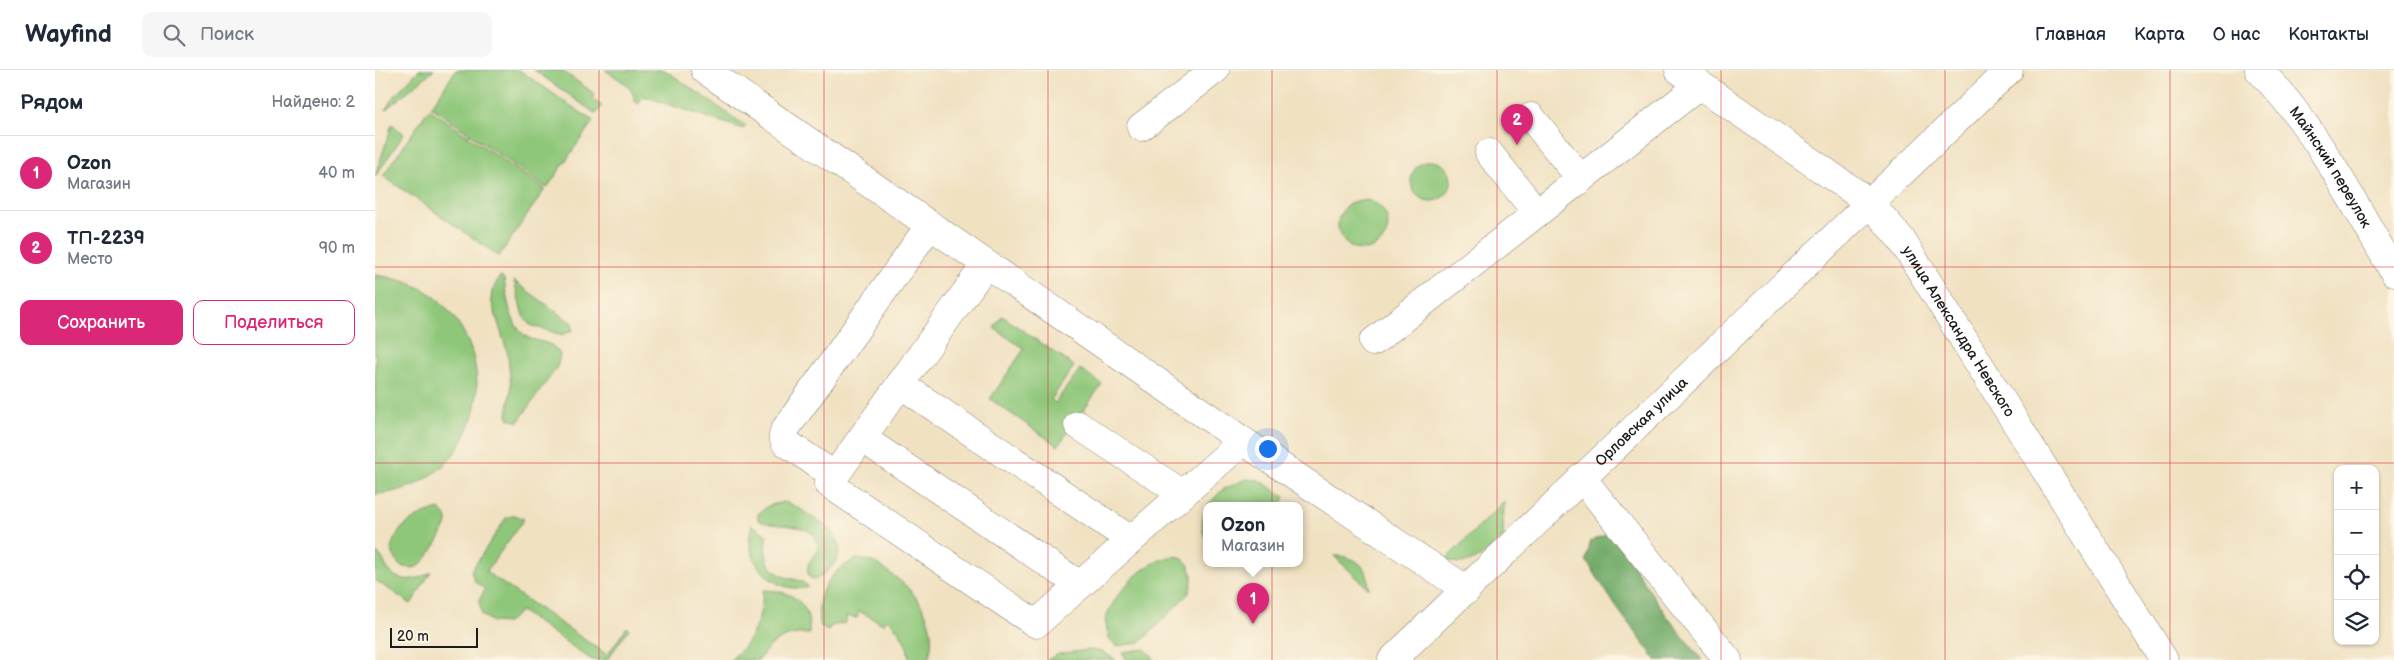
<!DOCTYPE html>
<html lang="ru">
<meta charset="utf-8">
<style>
:root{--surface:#fff;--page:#f6f6f7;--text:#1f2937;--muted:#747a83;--line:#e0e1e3;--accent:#db2777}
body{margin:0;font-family:"Balsamiq Sans",sans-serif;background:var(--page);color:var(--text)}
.controls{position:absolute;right:15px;bottom:15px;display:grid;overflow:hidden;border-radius:10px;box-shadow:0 1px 4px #0004}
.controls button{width:45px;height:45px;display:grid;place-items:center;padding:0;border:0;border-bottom:1px solid var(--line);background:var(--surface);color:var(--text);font:25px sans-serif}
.scale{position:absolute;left:15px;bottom:12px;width:88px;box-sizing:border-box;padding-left:5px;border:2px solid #1c1c1c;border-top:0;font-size:14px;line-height:18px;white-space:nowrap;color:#1c1c1c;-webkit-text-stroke:4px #fcf5e5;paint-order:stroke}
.you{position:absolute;left:892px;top:378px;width:18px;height:18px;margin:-12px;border:4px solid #fff;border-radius:50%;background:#1a73e8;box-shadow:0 0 0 8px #1a73e833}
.badge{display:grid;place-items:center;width:32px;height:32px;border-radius:50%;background:var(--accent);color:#fff;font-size:16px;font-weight:700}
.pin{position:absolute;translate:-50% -41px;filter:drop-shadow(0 1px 2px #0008)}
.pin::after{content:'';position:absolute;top:26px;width:18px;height:15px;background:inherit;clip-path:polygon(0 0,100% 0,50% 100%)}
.popup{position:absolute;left:828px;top:432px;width:100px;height:65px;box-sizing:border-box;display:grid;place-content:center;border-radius:10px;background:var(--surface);filter:drop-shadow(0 1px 4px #0005);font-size:16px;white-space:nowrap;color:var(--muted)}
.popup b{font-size:19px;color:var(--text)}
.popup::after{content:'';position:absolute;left:50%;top:100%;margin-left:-10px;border:10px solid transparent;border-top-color:var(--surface)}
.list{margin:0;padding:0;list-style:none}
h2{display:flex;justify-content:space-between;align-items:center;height:65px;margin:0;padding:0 20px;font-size:21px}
h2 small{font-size:16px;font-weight:400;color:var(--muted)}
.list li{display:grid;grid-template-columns:32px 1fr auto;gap:15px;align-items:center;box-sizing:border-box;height:75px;padding:0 20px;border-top:1px solid var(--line)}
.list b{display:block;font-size:19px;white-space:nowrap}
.list p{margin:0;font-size:16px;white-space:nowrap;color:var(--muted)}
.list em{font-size:16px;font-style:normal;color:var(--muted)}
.actions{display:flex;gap:10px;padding:15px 20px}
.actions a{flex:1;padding:11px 0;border:1px solid var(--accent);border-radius:10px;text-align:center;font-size:18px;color:var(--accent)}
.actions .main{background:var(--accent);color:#fff}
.icon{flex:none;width:28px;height:28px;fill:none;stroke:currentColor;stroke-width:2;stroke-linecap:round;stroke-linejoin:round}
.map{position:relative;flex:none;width:2019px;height:590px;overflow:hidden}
header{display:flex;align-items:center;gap:30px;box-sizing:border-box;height:70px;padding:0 25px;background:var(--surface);border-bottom:1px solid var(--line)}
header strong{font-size:24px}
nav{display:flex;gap:28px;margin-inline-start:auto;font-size:18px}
.search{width:350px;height:45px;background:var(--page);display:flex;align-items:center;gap:12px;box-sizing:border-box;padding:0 18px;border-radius:10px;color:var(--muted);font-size:19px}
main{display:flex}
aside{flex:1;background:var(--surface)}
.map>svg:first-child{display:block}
</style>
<header>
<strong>Wayfind</strong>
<div class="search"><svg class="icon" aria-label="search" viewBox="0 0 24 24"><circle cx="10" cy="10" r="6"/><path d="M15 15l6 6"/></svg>Поиск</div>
<nav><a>Главная</a><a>Карта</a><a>О нас</a><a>Контакты</a></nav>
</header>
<main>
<aside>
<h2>Рядом<small>Найдено: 2</small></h2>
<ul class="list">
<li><span class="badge">1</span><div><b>Ozon</b><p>Магазин</p></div><em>40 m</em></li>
<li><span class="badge">2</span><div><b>ТП-2239</b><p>Место</p></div><em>90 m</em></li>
</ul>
<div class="actions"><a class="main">Сохранить</a><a>Поделиться</a></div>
</aside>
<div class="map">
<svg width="2019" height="590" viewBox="0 0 2019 590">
<rect width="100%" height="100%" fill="#fcf5e5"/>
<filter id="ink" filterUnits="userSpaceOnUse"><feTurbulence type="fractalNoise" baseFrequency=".02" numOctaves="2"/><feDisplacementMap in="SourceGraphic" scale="10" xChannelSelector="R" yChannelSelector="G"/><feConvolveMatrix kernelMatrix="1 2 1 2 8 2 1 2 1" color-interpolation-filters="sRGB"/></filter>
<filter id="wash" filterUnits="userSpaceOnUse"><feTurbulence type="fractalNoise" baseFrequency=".0096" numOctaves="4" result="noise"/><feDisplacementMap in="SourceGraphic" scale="20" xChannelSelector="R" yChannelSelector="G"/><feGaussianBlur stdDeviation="1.12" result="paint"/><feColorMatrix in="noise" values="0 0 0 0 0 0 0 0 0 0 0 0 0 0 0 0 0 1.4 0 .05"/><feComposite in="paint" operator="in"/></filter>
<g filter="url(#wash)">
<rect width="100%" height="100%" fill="#f0e1c1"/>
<g fill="#8fc77a" stroke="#56724b">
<path d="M44,0H59L10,40L20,25Z"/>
<path d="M81,0H144L218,51L172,118L56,37Z"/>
<path d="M159,0H186L220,24L217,29L227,36L221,44Z"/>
<path d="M230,0H290L371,56L368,59L268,26L263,34L259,30C260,17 240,7 230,0Z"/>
<path d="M54,39L170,119L124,186L8,106Z"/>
<path d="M17,54L29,64L0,107Z"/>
<circle cx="1056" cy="111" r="20"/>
<circle cx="988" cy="155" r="25"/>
<path d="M0,205C19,208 37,212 54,223C66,230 77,244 85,256C128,327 85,420 0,424Z"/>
<path d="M125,206L129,209C131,225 135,254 149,265C161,274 178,269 185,285L182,297L143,352L134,349L132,346L136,319L133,284L116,230L117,221Z"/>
<path d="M139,211L197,253L198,260L187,265L155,255L148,246Z"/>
<path d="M627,246L699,296L676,330L680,333L705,299L727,314L683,376L615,329L649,279L619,258Z"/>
<path d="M871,409L884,410L910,427L906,435H833L847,420Z"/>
<path d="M1129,431L1128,468C1107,485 1097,499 1070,490Z"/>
<path d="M408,432C420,434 428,441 438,448C444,452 452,456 457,462C475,481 457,501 439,510L433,506C433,503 432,498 433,495C435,488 443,485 443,478C443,449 399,459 383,450V444L393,436Z"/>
<path d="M832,438V470C825,459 827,449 832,438Z"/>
<path d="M64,439C68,442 72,446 72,451C73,458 52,489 46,494C40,500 31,498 24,495L16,480C20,456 42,445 64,439Z"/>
<path d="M140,445L149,449L111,502L232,585L252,557L254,559L232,590H217L146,541L132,553L118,552L107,545L104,531L110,519L100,512L96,501L131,448Z"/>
<path d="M377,455L392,465C388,481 391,499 408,506C417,510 428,509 433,517C428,519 423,518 418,518C388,514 368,483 377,455Z"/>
<path d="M3,484C9,488 8,492 12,498C22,514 42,511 56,502L36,534L0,510V485Z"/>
<path d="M798,486L805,487C819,496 819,509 814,523L765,573L741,576L734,569L730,550C740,522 768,492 798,486Z"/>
<path d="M959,486C981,486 994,496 994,519Z"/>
<path d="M481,489C496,489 505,495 516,504C544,523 565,555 553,590H534C534,573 524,561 513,549L508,554L484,541L482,548L471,546V553L456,556L453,561L446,557C437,527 454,501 481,489Z"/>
<path d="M388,520C418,520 436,533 434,564C413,562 395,571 384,590H355C378,572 387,548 388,520Z"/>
<path d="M770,579L780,590H752L747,582Z"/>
<path d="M713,580L726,581L741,590H672L684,584Z"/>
</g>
<path fill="#73ac6a" stroke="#486443" d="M1232,464L1243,473L1291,545L1327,590H1281L1242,538L1211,490L1216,471Z"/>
</g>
<g filter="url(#ink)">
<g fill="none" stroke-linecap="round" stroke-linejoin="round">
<g stroke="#867e6e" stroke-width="29">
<g id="minor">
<path d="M330,0L868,371L1092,520"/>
<path id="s1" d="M1304,0L1494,132L1526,169L1789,590"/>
<path id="s2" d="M1884,0C1941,57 1978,133 2019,202"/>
<path d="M1156,47L1206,109"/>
<path d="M766,57L840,0"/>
<path d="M1114,83L1162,143"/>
<path d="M611,194L454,414L661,554L868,371"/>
<path d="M998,272L1325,15"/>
<path d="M525,314L756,470"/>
<path d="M703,355L808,424"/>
<path d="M487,368L705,515"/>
<path d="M460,406L410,372L408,366L409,361L555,155"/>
<path d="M1206,407L1353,590"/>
<path id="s3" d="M1017,590L1634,0"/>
</g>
</g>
<use href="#minor" stroke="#fff" stroke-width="28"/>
</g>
</g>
<path fill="none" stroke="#d62828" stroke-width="1" stroke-opacity="0.55" d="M224,0V590M449,0V590M673,0V590M897,0V590M1122,0V590M1346,0V590M1570,0V590M1795,0V590M0,197H2019M0,393H2019"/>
<g text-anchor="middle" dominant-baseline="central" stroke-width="5" stroke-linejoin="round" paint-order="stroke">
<g font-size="15" fill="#1c1c1c" stroke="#fcf5e5">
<text stroke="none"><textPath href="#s2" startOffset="121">Майнский переулок</textPath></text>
<text stroke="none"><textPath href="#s1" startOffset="389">улица Александра Невского</textPath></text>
<text stroke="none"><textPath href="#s3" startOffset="345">Орловская улица</textPath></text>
</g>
</g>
</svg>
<div class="controls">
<button>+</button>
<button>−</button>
<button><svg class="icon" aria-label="locate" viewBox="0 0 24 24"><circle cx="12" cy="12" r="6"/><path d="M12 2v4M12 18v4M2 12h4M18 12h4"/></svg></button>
<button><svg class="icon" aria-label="layers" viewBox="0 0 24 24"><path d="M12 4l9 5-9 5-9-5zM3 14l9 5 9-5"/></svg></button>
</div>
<div class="scale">20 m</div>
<div class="you"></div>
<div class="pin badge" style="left:878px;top:554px">1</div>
<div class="popup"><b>Ozon</b>Магазин</div>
<div class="pin badge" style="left:1142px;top:75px">2</div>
</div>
</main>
